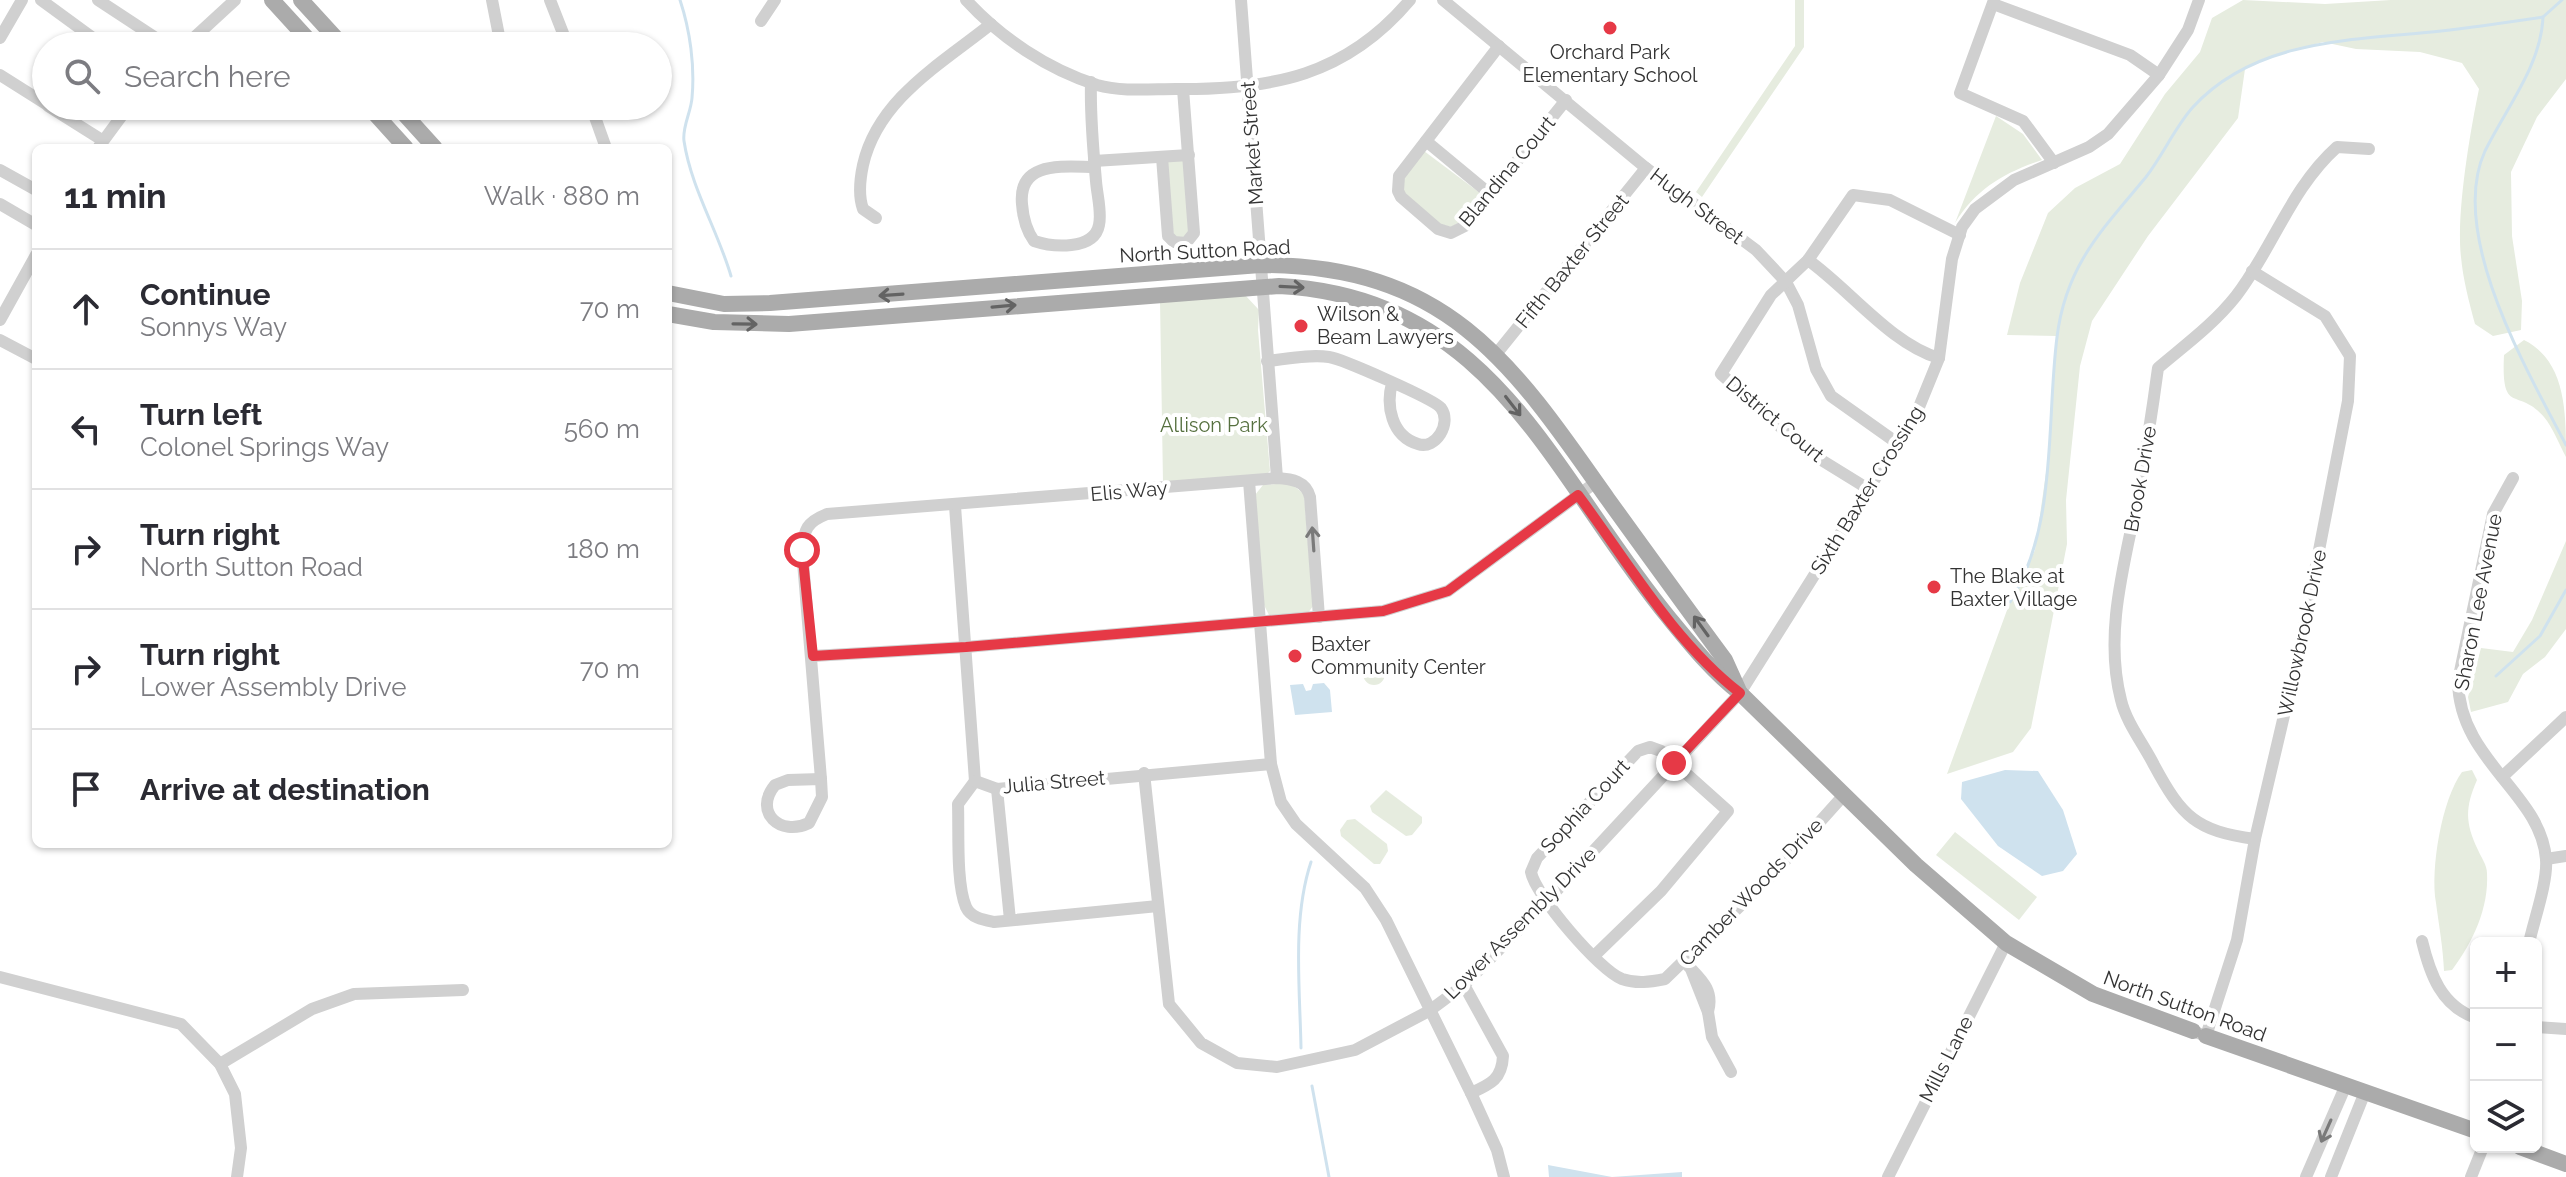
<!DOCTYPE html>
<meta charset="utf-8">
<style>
:root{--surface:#fff;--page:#f2f2f3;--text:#2b2b33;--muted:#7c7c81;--line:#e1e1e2}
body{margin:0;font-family:Raleway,sans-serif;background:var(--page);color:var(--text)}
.controls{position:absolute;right:24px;bottom:24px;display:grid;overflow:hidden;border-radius:12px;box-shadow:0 2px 6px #0004}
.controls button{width:72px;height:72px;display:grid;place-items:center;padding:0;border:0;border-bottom:2px solid var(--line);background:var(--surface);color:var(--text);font:40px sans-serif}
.stop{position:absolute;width:24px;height:24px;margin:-18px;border:6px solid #e63946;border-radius:50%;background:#fff}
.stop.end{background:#e63946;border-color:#fff;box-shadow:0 2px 8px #0008}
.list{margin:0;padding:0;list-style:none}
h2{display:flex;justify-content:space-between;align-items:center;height:104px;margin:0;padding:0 32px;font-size:34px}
h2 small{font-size:26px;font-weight:400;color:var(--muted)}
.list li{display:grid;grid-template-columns:52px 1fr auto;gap:24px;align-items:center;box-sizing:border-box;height:120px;padding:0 32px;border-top:2px solid var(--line)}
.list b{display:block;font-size:30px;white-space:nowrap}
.list p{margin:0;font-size:26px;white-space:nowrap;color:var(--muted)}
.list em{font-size:26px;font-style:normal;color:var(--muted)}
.icon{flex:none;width:44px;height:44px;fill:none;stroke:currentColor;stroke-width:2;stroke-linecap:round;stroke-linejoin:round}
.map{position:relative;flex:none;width:2566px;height:1177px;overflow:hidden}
.search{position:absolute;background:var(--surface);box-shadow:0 2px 6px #0004;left:32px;top:32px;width:640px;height:88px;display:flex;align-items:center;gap:20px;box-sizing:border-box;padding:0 28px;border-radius:44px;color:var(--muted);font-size:30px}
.panel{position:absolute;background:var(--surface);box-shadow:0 2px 6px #0004;left:32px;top:144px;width:640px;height:704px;border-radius:12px}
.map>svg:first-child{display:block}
</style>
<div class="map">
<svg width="2566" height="1177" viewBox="0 0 2566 1177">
<rect width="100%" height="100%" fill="#fff"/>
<g fill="#e6ecdf">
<path d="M1795,0H1804V47L1702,197L1696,192L1795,46Z"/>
<path d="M2243,0L2325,4L2391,0H2566V79L2537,117L2511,172L2512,236L2522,301L2521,330L2493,336L2475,324C2469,302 2463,279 2461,257C2456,214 2470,132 2479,89L2462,63L2420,52L2356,49L2323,42L2263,59L2245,69L2238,118L2148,236L2092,321L2080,366L2066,500L2067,544L2031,728L2013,752L1947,774L2010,602L2035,550L2047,466L2057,336L2007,335L2020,283L2048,213L2075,188L2120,164L2165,94L2200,52L2212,18Z"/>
<path d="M1996,116L2023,134L2042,160C2004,173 1977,188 1955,223Z"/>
<path d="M1424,151L1480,193V199L1465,219L1451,227L1440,224L1403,192L1402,181Z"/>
<path d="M1166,159H1184L1191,232L1187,238L1174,239Z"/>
<path d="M1245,295L1259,310L1258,330L1270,471L1266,475L1163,483L1160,300Z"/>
<path d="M2524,340C2566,361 2566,412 2566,457C2559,444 2553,428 2544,417C2518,386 2501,417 2504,355Z"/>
<path d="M1290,483L1304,494L1313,606L1308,613L1269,615L1263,603L1255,495L1263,485Z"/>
<path d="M2566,541V629L2545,657L2523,674L2508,702L2471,712L2468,697L2481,648L2513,652L2532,620Z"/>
<circle cx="1374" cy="674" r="11"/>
<path d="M2472,770L2477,780C2465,807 2465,823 2478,850C2481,857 2487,865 2487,873C2489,908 2473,942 2452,970L2444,971C2443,947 2439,926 2436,903C2430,869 2442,799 2462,772Z"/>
<path d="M1386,790L1422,817V823L1412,835L1406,836L1372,812L1370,806Z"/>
<path d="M1355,819L1387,844L1388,851L1380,864H1374L1341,836L1340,830L1347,820Z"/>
<path d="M1955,832L2037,897L2019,920L1936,855Z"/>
</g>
<g fill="#cfe2ee">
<path d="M1324,683L1330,690L1332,712L1295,715L1290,685L1303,684L1306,691L1311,690L1313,684Z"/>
<path d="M2005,770L2038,771L2063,810L2077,854L2063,871L2042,876L1998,846L1961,799L1962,782Z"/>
<path d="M1548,1165L1612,1177L1682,1172V1177H1549Z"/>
</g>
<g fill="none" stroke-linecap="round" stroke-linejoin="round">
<g stroke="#cfe2ee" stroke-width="3">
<path d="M680,0C690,30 695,66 692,98C691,112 682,127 684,141C691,188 718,231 731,276"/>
<path d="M2543,17C2541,66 2506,108 2485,151C2447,234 2528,372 2566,445"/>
<path d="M2010,602C2058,525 2046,424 2057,337C2066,265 2102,230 2146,177C2163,155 2175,127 2193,107C2256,38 2356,40 2441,31C2475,27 2509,22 2543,17L2562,0"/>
<path d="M2496,676L2540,636L2566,590"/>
<path d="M1301,1048C1300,989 1292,919 1311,862"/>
<path d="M1312,1086L1329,1177"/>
</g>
<g stroke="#d0d0d0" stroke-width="12">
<path d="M41,0L104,46"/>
<path d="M98,0L168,46"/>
<path d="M492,0L501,46"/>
<path d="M550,0L568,46"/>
<path d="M966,0C1001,38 1047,69 1097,85C1122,92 1151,89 1176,89C1272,90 1346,76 1410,0"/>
<path d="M1241,0L1277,478"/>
<path d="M1443,0L1646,168L1756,250L1786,282L1798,305L1816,369L1831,396L1900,445"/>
<path d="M1994,0L1960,93L2023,121L2054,163"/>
<path d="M1993,4L2130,55L2159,75"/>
<path d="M761,21L775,0"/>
<path d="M0,38L22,0"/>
<path d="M185,46L235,0"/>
<path d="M1499,46L1399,176L1398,191L1401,197L1438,229L1451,233L1465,226L1566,100"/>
<path d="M0,75L46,104"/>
<path d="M1091,82C1090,116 1093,148 1096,181C1097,195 1102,212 1099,225C1094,251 1052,247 1034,241C1026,230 1023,217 1022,204C1018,160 1064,167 1095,167"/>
<path d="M48,106L102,140"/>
<path d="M554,106H588"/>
<path d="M591,106L606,148"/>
<path d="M1426,141L1490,194"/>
<path d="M98,148L129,106"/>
<path d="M1162,157L1168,236L1174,242L1186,243L1194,233L1183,89"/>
<path d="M1094,161L1189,155"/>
<path d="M0,170L36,190"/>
<path d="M0,204L36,225"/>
<path d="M876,218L863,209C858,195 860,179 863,165C878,99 941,64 991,24"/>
<path d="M1808,260C1850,290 1891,344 1939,358"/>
<path d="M0,320L36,255"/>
<path d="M0,340L36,359"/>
<path d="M1497,353L1646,168"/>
<path d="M1267,361C1286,359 1310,354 1329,357C1342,359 1434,399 1441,408C1452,423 1436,450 1418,444C1391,436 1386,405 1392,383"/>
<path d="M2513,478L2493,514L2458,681C2459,761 2541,793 2546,859C2548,881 2534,920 2529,943"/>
<path d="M1249,481L1271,764L1281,802L1296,824L1365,888L1386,920L1471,1093L1497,1150L1504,1177"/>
<path d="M1870,490L1810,453L1721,374L1771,295L1808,260L1853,195L1890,200L1960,235"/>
<path d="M955,506L975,781"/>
<path d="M813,656L966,647L1383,611L1448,591L1596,482"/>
<path d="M1144,773L1169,1004L1201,1043L1237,1063L1277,1067L1355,1050L1429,1011L1464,985L1547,901L1740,693L1917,412L1939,358L1952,259L1962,227L1975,209L2014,180L2089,147L2108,134L2159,75L2188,30L2199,0"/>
<path d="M2502,777L2566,717"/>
<path d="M821,779L802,550C804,529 807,522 827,514L1277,478C1292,479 1306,481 1310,497L1319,617"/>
<path d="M821,779L822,797L809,823C780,837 753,812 775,785L788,780Z"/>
<path d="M975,781L958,804C959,831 956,884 966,907C971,918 984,920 994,922L1158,906"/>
<path d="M975,781L997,789L1271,764"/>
<path d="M997,789L1010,920"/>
<path d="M2255,839C2196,831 2182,817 2154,765C2144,745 2126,722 2121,700C2104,634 2124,566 2137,501C2145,457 2152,413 2158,368C2185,345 2214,324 2236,296C2273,248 2291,188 2337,147L2369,149"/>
<path d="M2546,859L2566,856"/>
<path d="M2422,941C2430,974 2441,1006 2476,1018"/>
<path d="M1594,956L1661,891L1728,811L1661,751L1650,747L1638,751L1537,858L1531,872C1535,895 1600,971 1622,979C1637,984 1650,982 1665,979L1773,874L1843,796"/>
<path d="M1684,961C1697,977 1715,987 1708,1012L1691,969"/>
<path d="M0,977L181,1024L220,1064L235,1094L241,1148L237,1177"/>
<path d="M1464,985L1503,1056C1502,1079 1491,1084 1471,1093"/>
<path d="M1708,1012L1712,1037L1731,1072"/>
<path d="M2536,1027L2566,1029"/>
<path d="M2198,1033L2206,1036L2237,940L2255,839L2301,643L2348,401L2350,356L2325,316L2252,271"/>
<path d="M220,1064L312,1009L354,994L463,990"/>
<path d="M1888,1177L2006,943"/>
<path d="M2306,1177L2346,1085"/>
<path d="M2331,1177L2365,1092"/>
<path d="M2471,1177L2483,1147"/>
</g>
<g stroke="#ababab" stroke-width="16">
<path d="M272,0L314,46"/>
<path d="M301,0L343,46"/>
<path d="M368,106L406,148"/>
<path d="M397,106L435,148"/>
<path d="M668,293L724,304L770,303L1260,265C1445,265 1510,359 1607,498C1646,552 1685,606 1725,660L1739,691"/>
<path d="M668,314L714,322L789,324L1279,286C1495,298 1550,473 1669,618C1692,646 1712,671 1740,693L1916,865L2006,943L2093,994L2193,1031"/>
<path d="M2206,1036L2476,1131"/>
<path d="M2520,1147L2566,1164"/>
</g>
</g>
<defs><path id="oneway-shaft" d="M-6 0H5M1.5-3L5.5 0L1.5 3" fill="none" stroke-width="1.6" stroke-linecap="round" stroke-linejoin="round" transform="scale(2)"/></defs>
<g stroke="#636363">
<use href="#oneway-shaft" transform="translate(1292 287) rotate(3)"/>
<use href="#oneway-shaft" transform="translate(891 295) rotate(176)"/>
<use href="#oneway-shaft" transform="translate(1004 306) rotate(-5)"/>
<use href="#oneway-shaft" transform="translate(745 324) rotate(1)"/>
<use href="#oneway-shaft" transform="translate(1513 406) rotate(52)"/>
<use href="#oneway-shaft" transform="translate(1701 626) rotate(-126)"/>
</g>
<g stroke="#7a7a7a">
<use href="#oneway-shaft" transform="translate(1313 539) rotate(-94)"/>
<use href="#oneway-shaft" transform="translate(2326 1131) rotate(114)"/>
</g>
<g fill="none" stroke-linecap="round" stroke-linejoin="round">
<path stroke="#e63946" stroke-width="10" d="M802,550L813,656L966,647L1383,611L1448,591L1578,495C1628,562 1673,641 1740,693L1674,763"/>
</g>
<g fill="#e63946" stroke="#fff" stroke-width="3">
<circle cx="1610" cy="28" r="8"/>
<circle cx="1301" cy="326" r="8"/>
<circle cx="1934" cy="587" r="8"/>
<circle cx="1295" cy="656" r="8"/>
</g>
<g text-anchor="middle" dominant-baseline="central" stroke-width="8" stroke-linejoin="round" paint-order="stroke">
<g font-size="20" fill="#333" stroke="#fff" text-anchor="start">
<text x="1610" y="52" text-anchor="middle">Orchard Park<tspan x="1610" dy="23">Elementary School</tspan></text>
<text x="1317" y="314">Wilson &amp;<tspan x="1317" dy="23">Beam Lawyers</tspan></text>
<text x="1950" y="576">The Blake at<tspan x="1950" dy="23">Baxter Village</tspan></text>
<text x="1311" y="644">Baxter<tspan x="1311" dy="23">Community Center</tspan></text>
</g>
<g font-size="20" fill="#333" stroke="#fff">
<text transform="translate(1252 143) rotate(-94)">Market Street</text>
<text transform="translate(1507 171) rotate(-50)">Blandina Court</text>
<text transform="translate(1697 206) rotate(37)">Hugh Street</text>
<text transform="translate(1205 251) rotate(-3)">North Sutton Road</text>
<text transform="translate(1572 261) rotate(-51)">Fifth Baxter Street</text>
<text transform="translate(1775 419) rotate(40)">District Court</text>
<text transform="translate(2140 479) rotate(-80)">Brook Drive</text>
<text transform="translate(1867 490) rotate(-58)">Sixth Baxter Crossing</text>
<text transform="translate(1129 491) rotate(-5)">Elis Way</text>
<text transform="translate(2478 602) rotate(-79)">Sharon Lee Avenue</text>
<text transform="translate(2302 633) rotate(-78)">Willowbrook Drive</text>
<text transform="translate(1054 782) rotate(-5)">Julia Street</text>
<text transform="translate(1585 806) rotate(-47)">Sophia Court</text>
<text transform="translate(1751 892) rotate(-46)">Camber Woods Drive</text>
<text transform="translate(1520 923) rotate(-45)">Lower Assembly Drive</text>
<text transform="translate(2185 1006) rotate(20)">North Sutton Road</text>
<text transform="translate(1946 1059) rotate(-63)">Mills Lane</text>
</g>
<g font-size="20" fill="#56703f" stroke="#fff">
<text x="1214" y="425">Allison Park</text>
</g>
</g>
</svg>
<div class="controls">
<button>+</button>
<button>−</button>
<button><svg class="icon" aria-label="layers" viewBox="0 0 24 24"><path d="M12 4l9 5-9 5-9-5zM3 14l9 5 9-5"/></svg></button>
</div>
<div class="stop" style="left:802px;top:550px"></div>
<div class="stop end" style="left:1674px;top:763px"></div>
<div class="search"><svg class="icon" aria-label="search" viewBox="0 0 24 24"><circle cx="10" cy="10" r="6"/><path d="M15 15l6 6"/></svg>Search here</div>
<section class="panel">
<h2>11 min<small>Walk · 880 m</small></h2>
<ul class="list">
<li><svg class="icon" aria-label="ahead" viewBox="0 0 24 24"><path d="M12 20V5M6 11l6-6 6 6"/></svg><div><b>Continue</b><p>Sonnys Way</p></div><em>70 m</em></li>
<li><svg class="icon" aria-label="left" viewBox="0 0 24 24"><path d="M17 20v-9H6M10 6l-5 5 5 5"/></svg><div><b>Turn left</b><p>Colonel Springs Way</p></div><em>560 m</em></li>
<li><svg class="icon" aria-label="right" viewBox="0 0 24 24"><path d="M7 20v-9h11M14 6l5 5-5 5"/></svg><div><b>Turn right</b><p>North Sutton Road</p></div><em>180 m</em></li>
<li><svg class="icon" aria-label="right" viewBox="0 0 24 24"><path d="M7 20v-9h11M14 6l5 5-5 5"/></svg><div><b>Turn right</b><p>Lower Assembly Drive</p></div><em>70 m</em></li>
<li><svg class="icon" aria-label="arrive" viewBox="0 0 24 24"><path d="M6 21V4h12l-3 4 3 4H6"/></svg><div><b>Arrive at destination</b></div></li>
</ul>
</section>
</div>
